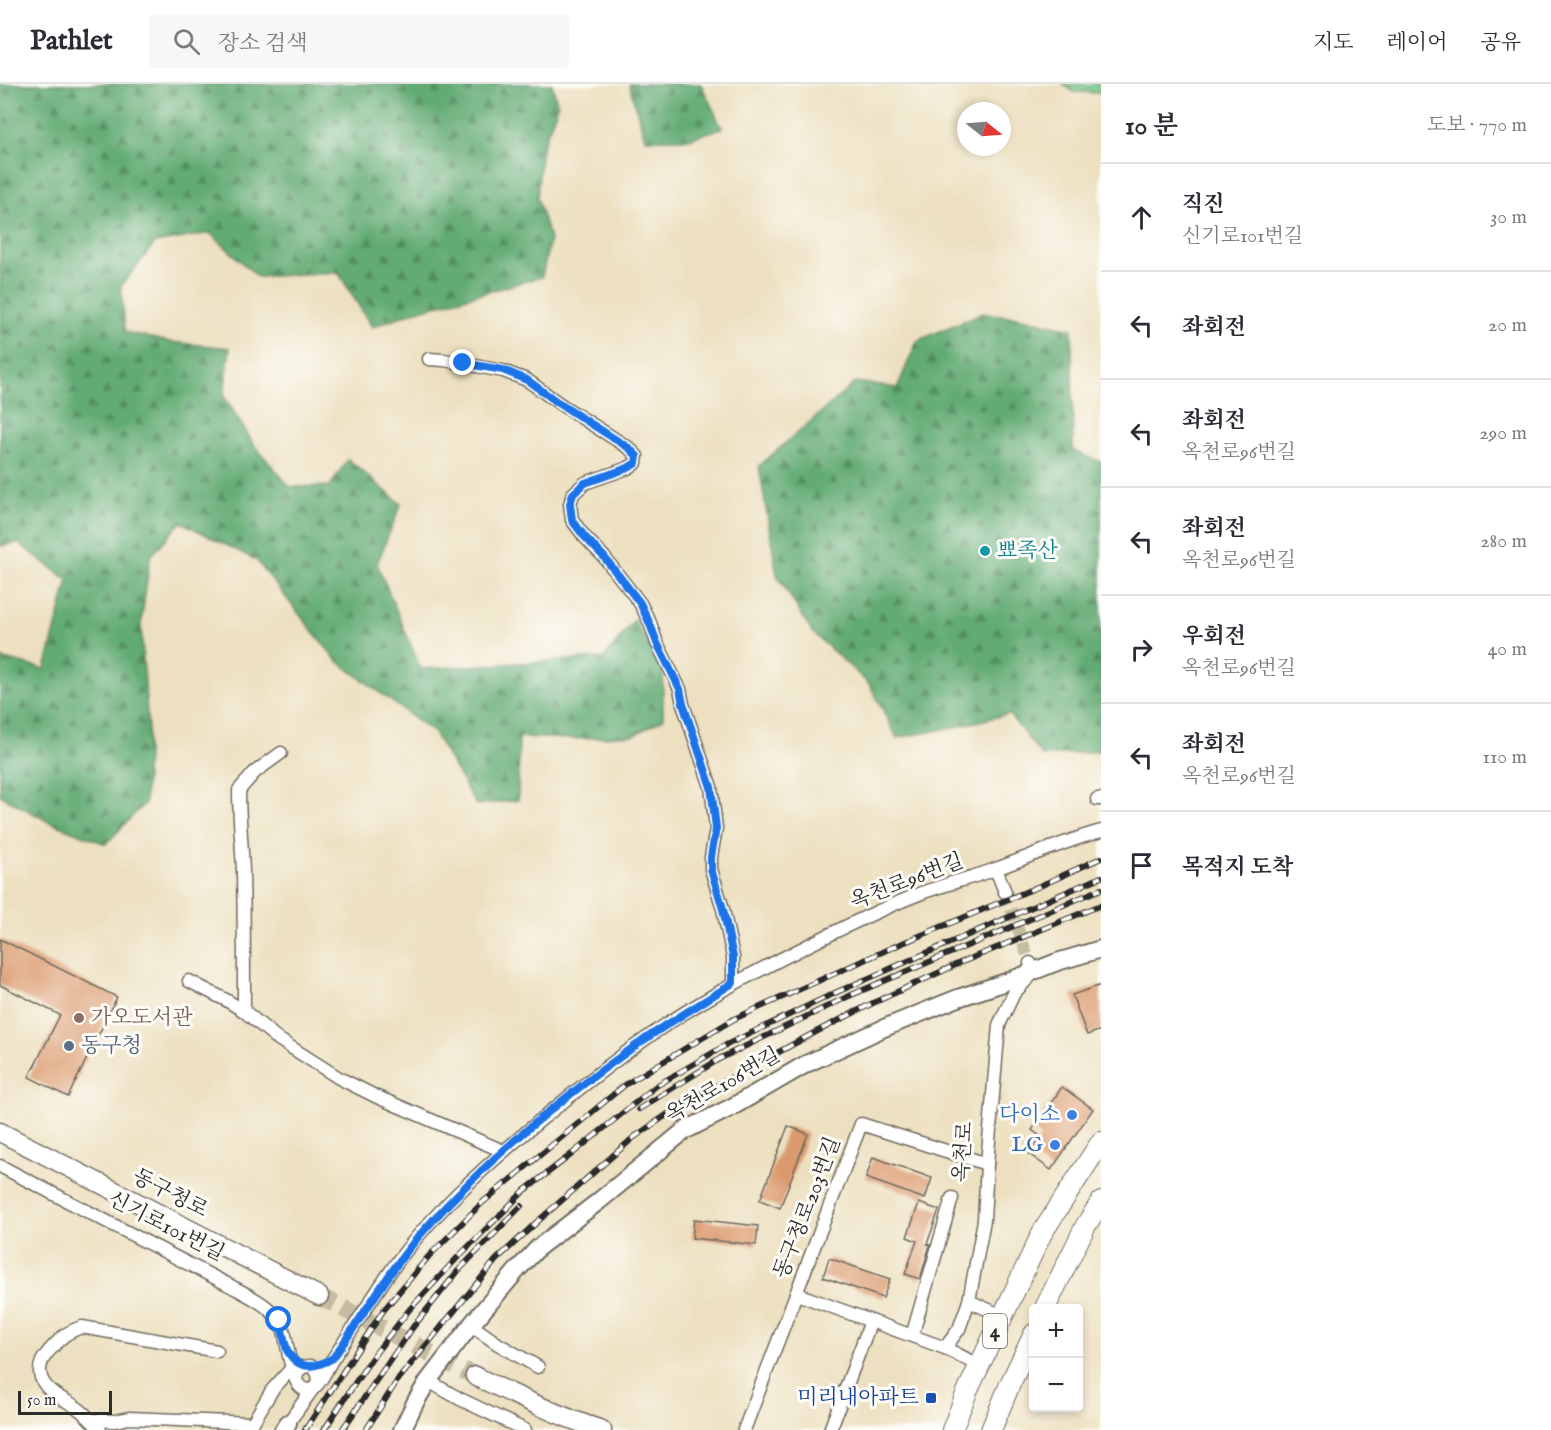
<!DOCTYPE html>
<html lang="ko">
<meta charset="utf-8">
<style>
:root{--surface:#fff;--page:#f7f7f7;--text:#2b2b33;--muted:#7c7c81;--line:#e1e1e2}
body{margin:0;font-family:"IM FELL English","Noto Serif KR",serif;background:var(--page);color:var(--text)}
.controls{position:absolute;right:18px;bottom:18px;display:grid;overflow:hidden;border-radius:6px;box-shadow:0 3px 9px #0003}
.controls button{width:54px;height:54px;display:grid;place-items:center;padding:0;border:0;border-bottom:2px solid var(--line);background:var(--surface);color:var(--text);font:30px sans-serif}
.compass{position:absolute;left:957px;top:18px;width:54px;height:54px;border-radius:50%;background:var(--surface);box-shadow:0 3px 9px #0003;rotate:107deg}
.scale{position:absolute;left:18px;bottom:15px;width:94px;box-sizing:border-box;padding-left:6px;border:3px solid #2b2b2b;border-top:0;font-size:16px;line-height:21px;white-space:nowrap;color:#2b2b2b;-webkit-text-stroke:4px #fdfcf7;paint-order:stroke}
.stop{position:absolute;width:18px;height:18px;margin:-14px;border:4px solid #1a73e8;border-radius:50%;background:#fff}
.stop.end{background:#1a73e8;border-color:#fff;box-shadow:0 2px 6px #0008}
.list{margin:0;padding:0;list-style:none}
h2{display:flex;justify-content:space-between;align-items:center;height:78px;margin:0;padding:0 24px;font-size:26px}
h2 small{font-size:20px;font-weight:400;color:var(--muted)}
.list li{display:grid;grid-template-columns:39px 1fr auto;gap:18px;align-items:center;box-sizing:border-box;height:108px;padding:0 24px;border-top:2px solid var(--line)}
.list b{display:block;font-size:22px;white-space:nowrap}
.list p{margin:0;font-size:20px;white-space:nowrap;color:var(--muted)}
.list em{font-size:20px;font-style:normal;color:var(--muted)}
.icon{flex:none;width:33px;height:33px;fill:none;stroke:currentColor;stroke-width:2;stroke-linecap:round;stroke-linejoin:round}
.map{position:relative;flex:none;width:1101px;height:1346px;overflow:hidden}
header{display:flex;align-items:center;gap:36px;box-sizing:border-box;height:84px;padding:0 30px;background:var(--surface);border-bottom:2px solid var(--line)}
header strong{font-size:28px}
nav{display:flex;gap:33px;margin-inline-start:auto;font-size:21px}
.search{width:420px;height:54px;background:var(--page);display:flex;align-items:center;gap:15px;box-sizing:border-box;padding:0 21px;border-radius:6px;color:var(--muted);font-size:22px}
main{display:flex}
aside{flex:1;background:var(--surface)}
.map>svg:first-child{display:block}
</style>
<header>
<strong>Pathlet</strong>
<div class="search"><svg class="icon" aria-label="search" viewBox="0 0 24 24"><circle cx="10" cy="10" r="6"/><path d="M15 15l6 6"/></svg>장소 검색</div>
<nav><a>지도</a><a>레이어</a><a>공유</a></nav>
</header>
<main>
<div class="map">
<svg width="1101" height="1346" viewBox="0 0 1101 1346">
<defs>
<pattern id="forest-firs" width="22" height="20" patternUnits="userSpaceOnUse" patternTransform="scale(1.5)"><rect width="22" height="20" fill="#62ab73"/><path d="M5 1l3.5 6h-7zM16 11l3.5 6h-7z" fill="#518b5f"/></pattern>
<pattern id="park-crowns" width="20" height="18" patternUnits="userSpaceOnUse" patternTransform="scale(1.5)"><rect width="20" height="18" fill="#78c686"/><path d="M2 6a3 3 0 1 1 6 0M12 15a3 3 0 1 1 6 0" fill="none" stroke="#63a16e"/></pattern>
</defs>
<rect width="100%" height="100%" fill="#fdfcf7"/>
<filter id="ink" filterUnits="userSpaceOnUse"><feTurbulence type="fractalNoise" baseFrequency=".0167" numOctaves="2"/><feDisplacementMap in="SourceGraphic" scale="12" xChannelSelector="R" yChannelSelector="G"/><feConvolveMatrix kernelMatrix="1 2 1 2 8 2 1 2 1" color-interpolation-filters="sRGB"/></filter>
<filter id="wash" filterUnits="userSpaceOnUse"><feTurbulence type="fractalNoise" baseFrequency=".008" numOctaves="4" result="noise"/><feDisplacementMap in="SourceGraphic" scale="24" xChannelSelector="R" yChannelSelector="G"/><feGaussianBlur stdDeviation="1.35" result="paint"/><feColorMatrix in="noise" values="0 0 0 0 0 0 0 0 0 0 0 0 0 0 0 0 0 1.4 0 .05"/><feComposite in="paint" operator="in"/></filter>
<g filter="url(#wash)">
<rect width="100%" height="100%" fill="#ede0c0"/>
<g fill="url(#forest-firs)" stroke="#466b4f" stroke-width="1.5">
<path d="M0,0H552L558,22L542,63L537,114L550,155L542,193L416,227L372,243L338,188L258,193L210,149L155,159L121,202L125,248L170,258L230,264L224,312L254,361L290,403L330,402L348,375L401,420L377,480L421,585L604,574L634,536L663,587V635L634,651L573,655L519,653L518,716L476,721L434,649L336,576L256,476L181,438L150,473L141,541L148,644L145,719L106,760L49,738L0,711V574L45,585L68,496L18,459L0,462Z"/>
<path d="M629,0H701L722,44L689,55H645Z"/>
<path d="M981,229L1018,233L1072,245L1073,367L1101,378V667L1042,672L1009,630L950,644L897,654L870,601L812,548L777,491L759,382L856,298L897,304L917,257Z"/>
</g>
<path fill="url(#park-crowns)" stroke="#527858" stroke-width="1.5" d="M1063,0H1101V9L1074,8Z"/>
<g id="blocks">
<g fill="#db9a6d">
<path d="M0,855L117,913L68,1013L29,993L60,931L0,901Z"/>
<path d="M1101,901V946L1087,951L1072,911Z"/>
<path d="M1062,1003L1093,1025L1051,1086L1029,1070L1041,1053L1032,1046Z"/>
<path d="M788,1042L808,1050L780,1124L760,1116Z"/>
<path d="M873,1073L932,1094L925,1115L866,1094Z"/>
<path d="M919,1119L939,1126L927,1160L930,1161L920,1195L905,1190L917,1157L907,1153Z"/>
<path d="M694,1135L758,1142L756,1161L692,1154Z"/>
<path d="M829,1174L890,1195L883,1214L823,1193Z"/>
</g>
</g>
</g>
<g filter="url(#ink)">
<use href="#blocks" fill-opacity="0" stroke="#6f6a5f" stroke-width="1.5"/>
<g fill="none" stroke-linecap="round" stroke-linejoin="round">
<path stroke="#c6bca2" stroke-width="12" stroke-dasharray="12 6" stroke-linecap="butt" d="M1005,808L1030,879"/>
<path stroke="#c6bca2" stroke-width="18" stroke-dasharray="18 9" stroke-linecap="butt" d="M319,1212L475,1292"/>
<g stroke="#6f6a5f" stroke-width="15">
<g id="minor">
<path d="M429,275L444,276L503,287L527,296L560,320L629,364L637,372L636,379L628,384L585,399L573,410L570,420L572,436L584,452L604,473L640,519L650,539L657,559L680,605L683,620L711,703L716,744L711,773V785L723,825L733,873V899"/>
<path d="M1097,715H1101"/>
<path d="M996,785L1005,808"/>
<path d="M189,897L226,916L244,927L278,955L339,994L375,1012L503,1067"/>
<path d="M244,927C244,881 244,835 243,788C242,761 239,733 239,706L255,688L281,669"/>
<path d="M0,1082L227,1200C247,1211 277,1223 284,1247C288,1263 289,1281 296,1296"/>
<path d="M797,1210L945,1264L980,1282"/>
<path d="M969,1217L1002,1232"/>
<path d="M471,1241L498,1260L538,1283"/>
<path d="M912,1252L952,1114"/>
<path d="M945,1264L959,1245L969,1217L984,1136L987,1080L999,941L1014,909L1034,888L1030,879"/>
<path d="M428,1297L460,1315L525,1346"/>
<path d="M318,1298C320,1291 317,1286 311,1282C301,1282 296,1287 296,1296C299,1303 304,1308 312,1305C319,1302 328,1283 332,1276C351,1248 369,1219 388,1191C427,1134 484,1083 537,1039C571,1011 605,983 641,958C692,921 747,892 803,864C840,845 876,827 914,812C941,801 969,795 996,785C1031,772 1065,757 1101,747"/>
<path d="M91,1336L115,1337L129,1334L252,1339"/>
<path d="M288,1339L315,1302"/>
<path d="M249,1345L272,1306L291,1285"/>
<path d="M100,1346C93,1338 85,1329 76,1323C68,1317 59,1314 52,1308C37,1296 36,1281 49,1267C61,1254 64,1249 82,1243L217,1267"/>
<path d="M744,1346L861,1040L987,1080"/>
<path d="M830,1346L871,1237"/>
</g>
</g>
<g stroke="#6f6a5f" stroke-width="20">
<g id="tertiary">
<path d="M283,1346L288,1339"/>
<path d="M402,1346L416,1317L428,1297L471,1241L518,1185L539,1163L599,1117L684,1047L732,1023L806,980L884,944L958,914L1009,897L1057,878L1101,865"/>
</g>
</g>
<g stroke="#6f6a5f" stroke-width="21">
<g id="secondary">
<path d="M0,1048L319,1212"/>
<path d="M475,1292C517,1312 558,1332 602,1346"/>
</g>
</g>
<g stroke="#6f6a5f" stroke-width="22">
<g id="primary">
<path d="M1045,1224L1086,1141L1101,1118"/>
<path d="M952,1346L967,1308L1042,1149L1101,1058"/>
<path d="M991,1346L1010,1300L1034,1250"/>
</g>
</g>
<use href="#minor" stroke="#fff" stroke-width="12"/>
<use href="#tertiary" stroke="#fff" stroke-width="16"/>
<use href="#secondary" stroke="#fff" stroke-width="18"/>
<use href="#primary" stroke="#fff" stroke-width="20"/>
<g stroke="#2b2b2b" stroke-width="6">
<g id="rail">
<path d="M639,1025L721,974L849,912L1101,805"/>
<path d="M305,1346L383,1227L429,1172L482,1119L626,1000L734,935L893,863L1042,801L1101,774"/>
<path d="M324,1346L371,1275L409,1226L458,1173L524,1107L572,1070L656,1002L726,961L837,908L1101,793"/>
<path d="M342,1346L413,1243L458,1187L521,1122"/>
<path d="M366,1346L397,1297L496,1176L537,1138L633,1054L684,1019L814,949L873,919L962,878L1101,821"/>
</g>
</g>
<use href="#rail" stroke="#fdfcf7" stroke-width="4" stroke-dasharray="11" stroke-linecap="butt"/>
</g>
</g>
<g fill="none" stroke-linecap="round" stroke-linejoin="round" filter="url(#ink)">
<path stroke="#1a73e8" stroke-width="8" d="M279,1236C283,1245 284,1260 288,1268C300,1288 317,1283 333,1274C364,1231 390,1185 425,1145C488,1074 564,1012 641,958C671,937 702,919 733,899V873L723,825L711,785V773L716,744L711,703L683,620L680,605L657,559L650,540L640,519L604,473L584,452L572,436L570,420L573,410L585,399L628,384L636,379L637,372L629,364L560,320L527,296L503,286L463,279"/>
</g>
<circle fill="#0f9aa8" stroke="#fdfcf7" stroke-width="2" cx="985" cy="467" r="6"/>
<circle fill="#8d6e63" stroke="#fdfcf7" stroke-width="2" cx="79" cy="934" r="6"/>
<circle fill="#5c6f8a" stroke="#fdfcf7" stroke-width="2" cx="69" cy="962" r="6"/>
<g fill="#3f7fe0" stroke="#fdfcf7" stroke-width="2">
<circle cx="1072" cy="1031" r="6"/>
<circle cx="1055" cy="1061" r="6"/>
</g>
<rect fill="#1a4fb4" stroke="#fdfcf7" stroke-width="2" x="925" y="1308" width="12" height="12" rx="3"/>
<g text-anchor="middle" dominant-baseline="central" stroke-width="6" stroke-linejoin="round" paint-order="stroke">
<rect fill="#fdfcf7" stroke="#6a6a68" stroke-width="1.5" x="983" y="1230" width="24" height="34" rx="4.5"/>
<g font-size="20" font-weight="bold" fill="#2b2b2b">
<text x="995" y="1247">4</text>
</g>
<g font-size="21" fill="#0d838f" stroke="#fdfcf7" text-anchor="start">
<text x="997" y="467">뾰족산</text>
</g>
<g font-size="21" fill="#2b2b2b" stroke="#fdfcf7">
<text transform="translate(907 798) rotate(-21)">옥천로96번길</text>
<text transform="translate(723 1002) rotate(-30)">옥천로106번길</text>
<text transform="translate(964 1068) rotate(-86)">옥천로</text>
<text transform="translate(170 1110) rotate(27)">동구청로</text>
<text transform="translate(808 1124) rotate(-69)">동구청로203번길</text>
<text transform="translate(166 1143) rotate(27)">신기로101번길</text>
</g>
<g font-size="21" fill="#785e54" stroke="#fdfcf7" text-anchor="start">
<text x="91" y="934">가오도서관</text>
</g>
<g font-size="21" fill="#4e5e75" stroke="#fdfcf7" text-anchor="start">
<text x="81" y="962">동구청</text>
</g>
<g font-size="21" fill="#366cbe" stroke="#fdfcf7" text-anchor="end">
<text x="1060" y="1031">다이소</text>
<text x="1043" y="1061">LG</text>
</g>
<g font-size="21" fill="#164399" stroke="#fdfcf7" text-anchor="end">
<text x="919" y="1314">미리내아파트</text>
</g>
</g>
</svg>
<div class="controls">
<button>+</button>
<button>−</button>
</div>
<svg class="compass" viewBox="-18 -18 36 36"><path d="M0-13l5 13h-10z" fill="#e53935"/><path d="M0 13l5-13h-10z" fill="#7c7c81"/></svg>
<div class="scale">50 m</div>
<div class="stop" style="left:279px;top:1236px"></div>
<div class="stop end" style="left:463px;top:279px"></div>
</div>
<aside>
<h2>10 분<small>도보 · 770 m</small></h2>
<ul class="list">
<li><svg class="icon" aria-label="ahead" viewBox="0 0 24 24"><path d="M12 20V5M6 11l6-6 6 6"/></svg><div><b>직진</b><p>신기로101번길</p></div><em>30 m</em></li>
<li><svg class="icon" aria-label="left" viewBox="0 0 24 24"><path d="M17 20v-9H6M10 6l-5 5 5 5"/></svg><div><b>좌회전</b></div><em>20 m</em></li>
<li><svg class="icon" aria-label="left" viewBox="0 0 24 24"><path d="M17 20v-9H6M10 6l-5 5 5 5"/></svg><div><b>좌회전</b><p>옥천로96번길</p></div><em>290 m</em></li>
<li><svg class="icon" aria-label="left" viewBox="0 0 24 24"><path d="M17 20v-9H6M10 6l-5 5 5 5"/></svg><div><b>좌회전</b><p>옥천로96번길</p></div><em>280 m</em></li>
<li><svg class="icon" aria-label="right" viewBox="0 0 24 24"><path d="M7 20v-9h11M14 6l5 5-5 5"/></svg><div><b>우회전</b><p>옥천로96번길</p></div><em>40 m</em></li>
<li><svg class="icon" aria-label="left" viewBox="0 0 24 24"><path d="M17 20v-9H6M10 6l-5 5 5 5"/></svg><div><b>좌회전</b><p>옥천로96번길</p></div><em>110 m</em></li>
<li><svg class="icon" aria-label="arrive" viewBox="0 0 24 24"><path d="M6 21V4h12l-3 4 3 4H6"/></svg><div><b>목적지 도착</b></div></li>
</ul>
</aside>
</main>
